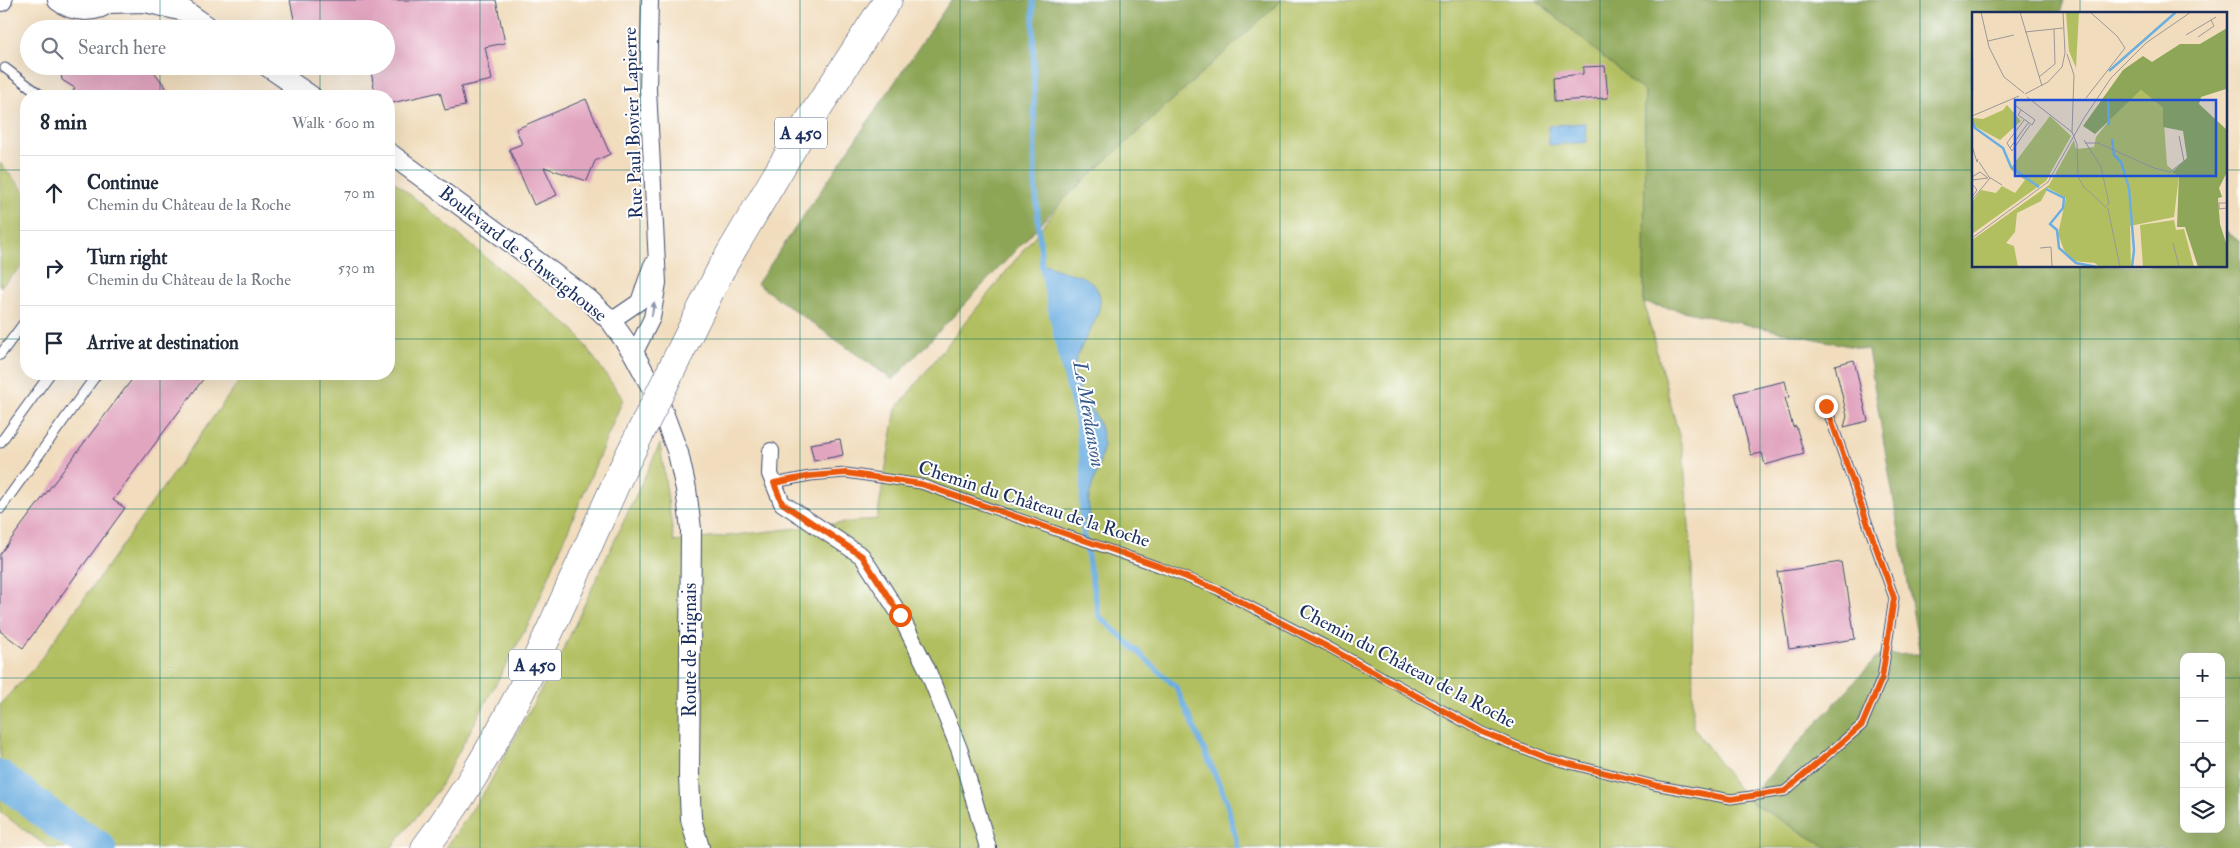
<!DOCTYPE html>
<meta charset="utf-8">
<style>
:root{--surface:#fff;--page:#f2f2f3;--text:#1f2937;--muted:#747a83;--line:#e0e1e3}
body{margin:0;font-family:"IM FELL Double Pica",serif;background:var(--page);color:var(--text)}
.controls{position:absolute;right:15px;bottom:15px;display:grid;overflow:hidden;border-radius:10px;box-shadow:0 5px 20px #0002}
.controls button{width:45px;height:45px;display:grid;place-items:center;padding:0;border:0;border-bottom:1px solid var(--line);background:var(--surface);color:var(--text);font:25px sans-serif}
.stop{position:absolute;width:15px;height:15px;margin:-11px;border:4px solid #ea580c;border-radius:50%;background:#fff}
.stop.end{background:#ea580c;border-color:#fff;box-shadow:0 1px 5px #0008}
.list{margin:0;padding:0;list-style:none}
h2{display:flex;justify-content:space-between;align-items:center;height:65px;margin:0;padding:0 20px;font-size:21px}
h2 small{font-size:16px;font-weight:400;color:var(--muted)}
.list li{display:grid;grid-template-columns:32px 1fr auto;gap:15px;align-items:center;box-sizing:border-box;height:75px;padding:0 20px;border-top:1px solid var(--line)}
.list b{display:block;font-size:19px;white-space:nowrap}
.list p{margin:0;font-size:16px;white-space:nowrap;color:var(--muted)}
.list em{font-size:16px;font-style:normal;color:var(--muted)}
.icon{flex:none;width:28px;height:28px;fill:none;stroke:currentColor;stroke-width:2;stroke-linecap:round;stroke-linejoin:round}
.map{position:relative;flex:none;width:2240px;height:848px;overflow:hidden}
.search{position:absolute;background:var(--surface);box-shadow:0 5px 20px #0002;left:20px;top:20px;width:375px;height:55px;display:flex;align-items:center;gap:12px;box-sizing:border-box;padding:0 18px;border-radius:28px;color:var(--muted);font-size:19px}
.panel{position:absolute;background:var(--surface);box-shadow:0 5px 20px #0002;left:20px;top:90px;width:375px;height:290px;border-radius:20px}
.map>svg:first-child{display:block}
</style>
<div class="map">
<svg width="2240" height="848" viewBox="0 0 2240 848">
<rect width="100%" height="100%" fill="#fff"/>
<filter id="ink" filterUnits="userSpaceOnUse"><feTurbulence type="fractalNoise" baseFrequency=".02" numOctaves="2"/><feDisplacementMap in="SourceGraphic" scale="10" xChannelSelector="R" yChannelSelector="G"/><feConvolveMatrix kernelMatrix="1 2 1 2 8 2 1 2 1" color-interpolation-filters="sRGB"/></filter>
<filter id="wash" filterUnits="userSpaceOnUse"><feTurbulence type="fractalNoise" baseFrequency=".0096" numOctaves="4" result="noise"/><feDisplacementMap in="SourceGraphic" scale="20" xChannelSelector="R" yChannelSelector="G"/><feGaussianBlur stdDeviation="1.12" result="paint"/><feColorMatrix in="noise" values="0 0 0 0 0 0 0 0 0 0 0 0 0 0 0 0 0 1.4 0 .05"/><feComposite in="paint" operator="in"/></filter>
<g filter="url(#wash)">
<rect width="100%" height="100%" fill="#f1ddbd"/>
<g fill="#b2bf61" stroke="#667760">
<path d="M1282,0H1536L1645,92L1644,303L1683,451L1692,564L1693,727L1747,800L1828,848H446L488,786L563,650L660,444L674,542L877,519L896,409L1065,198Z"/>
<path d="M0,163L26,193V263L0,287Z"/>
<path d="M389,177L575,331L623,399L531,619L438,790L391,848H49L0,812V704L35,667L244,374H389Z"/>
</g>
<g fill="#8da657" stroke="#546a5a" fill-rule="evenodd">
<path d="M951,0H1282L1065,198L893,380L757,284Z"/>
<path d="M1536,0H2064L2060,14H1974V266H2226V231L2240,242V848H1828L1747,800L1879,655L1920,654L1868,350L1644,303L1645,92ZM2184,657H2221V829H2184Z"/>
</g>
<g fill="#6caee0" stroke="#446e9f">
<path d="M1585,123L1587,142L1549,145L1548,126Z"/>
<path d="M1046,264C1063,276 1087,270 1098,291C1108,312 1078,343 1075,365C1070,393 1098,408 1102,434C1106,456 1094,476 1089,497C1088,503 1089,510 1090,516L1085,521L1081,520L1084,473L1077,420L1058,345L1042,267Z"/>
</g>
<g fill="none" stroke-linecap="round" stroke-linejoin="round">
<path stroke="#6caee0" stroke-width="5.5" d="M1033,0L1035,182L1042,267L1058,345L1077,420L1084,473L1081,520L1099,616L1176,687L1226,799L1238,848"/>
<path stroke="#6caee0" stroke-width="34" d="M0,777L56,821L99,848"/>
</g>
<g id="blocks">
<g fill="#e2a5c0">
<path d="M290,0H496L505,43L485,47L492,80L461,87L465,106L445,110L440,92L392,103L389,100V96H384L374,88L371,71L384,69L383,66H386V29H296Z"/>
<path d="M60,66H150L172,96H69L75,88L62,80Z"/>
<path d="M1605,66L1608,98L1555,101L1554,77L1583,74V67Z"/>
<path d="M586,99L610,154L595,161L587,181L544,167L557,195L534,205L509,149L522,144L516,129Z"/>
<path d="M1854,360L1868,421L1844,427L1847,416L1835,365Z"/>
<path d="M136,374H207L113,500L125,508L23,648L0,631V554Z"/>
<path d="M1785,381L1789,397L1785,398L1793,427L1796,426L1804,454L1765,465L1762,453L1751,455L1735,393Z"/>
<path d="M840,439L843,455L814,461L810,444Z"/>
<path d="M1841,562L1845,587H1847L1855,639L1789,649L1777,572Z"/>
</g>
</g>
</g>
<g filter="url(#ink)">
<use href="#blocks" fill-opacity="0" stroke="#3b496c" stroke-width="1"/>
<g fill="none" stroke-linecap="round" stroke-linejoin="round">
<g stroke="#3b496c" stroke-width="11">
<g id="service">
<path d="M5,68L42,96"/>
<path d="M282,96L291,83"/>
<path d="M0,355L26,320"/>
<path d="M0,443L50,374"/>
<path d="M774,483L810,476L846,473L921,484L1159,567L1218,590L1325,645L1482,732L1546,758L1654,785L1731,799L1785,791L1862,725L1882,678L1894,598L1826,406"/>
<path d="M0,509L97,374"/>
</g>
</g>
<g stroke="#3b496c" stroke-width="18">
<g id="minor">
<path d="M611,321L639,302L652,265"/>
<path d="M634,354L652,318L658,283L648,89L650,0"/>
<path d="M771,451L770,474L782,503L862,556L900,615L927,669L960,751L988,848"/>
</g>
</g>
<g stroke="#3b496c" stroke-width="22">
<g id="tertiary">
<path d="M108,3L145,2L184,11"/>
<path d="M174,3L211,29"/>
<path d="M267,66L311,96"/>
<path d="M389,153L588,299L611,321L634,354L658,399L678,453L686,489L691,529L689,777L691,819L699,848"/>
</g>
</g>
<g stroke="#3b496c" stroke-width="24">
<g id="secondary">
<path d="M0,0H1"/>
<path d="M59,0C74,12 97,12 111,0"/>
</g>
</g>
<g stroke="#3b496c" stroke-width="29">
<g id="trunk">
<path d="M721,269L802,132L888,0"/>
<path d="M425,848C512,733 563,600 622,470"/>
</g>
</g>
<use href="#service" stroke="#fff" stroke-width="9"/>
<use href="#minor" stroke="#fff" stroke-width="16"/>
<use href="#tertiary" stroke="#fff" stroke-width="20"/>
<use href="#secondary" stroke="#fff" stroke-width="22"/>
<use href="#trunk" stroke="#fff" stroke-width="28"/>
<g stroke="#3b496c" stroke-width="29" stroke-linecap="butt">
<path id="trunk-bridge" d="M622,470L721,269"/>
</g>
<use href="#trunk-bridge" stroke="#fff" stroke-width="28"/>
</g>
<defs><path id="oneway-solid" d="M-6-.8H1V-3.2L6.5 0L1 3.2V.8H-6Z" transform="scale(1.25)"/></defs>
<use fill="#8d97ae" href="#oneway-solid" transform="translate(653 309) rotate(-80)"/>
</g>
<g fill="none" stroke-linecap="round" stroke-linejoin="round" filter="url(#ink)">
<path stroke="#ea580c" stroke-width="6" d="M900,615L862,556L782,503L774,483L810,476L846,473L921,484L1159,566L1218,590L1324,645L1482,732L1546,758L1654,785L1731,799L1785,791L1862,725L1882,678L1894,598L1826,406"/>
</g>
<path fill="none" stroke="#0f766e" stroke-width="1" stroke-opacity="0.55" d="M160,0V29M320,0V29M480,0V848M640,0V848M800,0V848M960,0V848M1120,0V848M1280,0V848M1440,0V848M1600,0V848M1760,0V848M1920,0V848M2080,0V14M160,66V96M320,66V96M0,170H26M389,170H1974M2226,170H2240M2080,266V848M0,339H26M389,339H2240M160,374V848M320,374V848M0,509H2240M0,678H2184M2221,678H2240"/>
<g text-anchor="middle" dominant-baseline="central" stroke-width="4" stroke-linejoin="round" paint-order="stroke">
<g fill="#fff" stroke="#5f6d8e" stroke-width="1">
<rect x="775" y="117.5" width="52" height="31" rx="4"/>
<rect x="509" y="649.5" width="52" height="31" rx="4"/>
</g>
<g font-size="18" font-weight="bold" fill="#1b2f5e">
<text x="801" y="133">A 450</text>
<text x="535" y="665">A 450</text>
</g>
<g font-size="19" fill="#1b2f5e" stroke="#fff">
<text transform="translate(633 123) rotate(-92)">Rue Paul Bovier Lapierre</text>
<text transform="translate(523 254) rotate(38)">Boulevard de Schweighouse</text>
<text transform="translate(1034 504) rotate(18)">Chemin du Château de la Roche</text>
<text transform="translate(690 650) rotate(-90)">Route de Brignais</text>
<text transform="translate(1407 666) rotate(28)">Chemin du Château de la Roche</text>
</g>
<g font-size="20" font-style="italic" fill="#375b8c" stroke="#fff">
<text transform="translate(1089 414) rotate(80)">Le Merdanson</text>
</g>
</g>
<g transform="translate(1972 12)">
<rect width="255" height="255" fill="#f1ddbd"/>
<path d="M94,0H107L104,56L97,39ZM169,78L191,96L195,153L207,164L202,205L158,214L159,255H127L123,251L101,249L92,238L86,222L94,186L76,176L69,189L45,201L43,220L34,231L42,234L46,255H0V228L77,173L102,128L104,137L122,135L124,125L139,106ZM35,93L49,109L28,128L4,115L0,106L11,107L31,98ZM78,104L99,124L74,169L0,222V190L9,178L24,181L30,174L43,181L53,168L38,157ZM202,208L204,218L212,217L222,255H171L168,213Z" fill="#b2bf61"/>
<path d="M255,16L254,77L229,85L227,92L255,118V160L247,176L250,185L246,186L248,212L255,234V255H226L213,215H205L207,164L200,160L215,146L211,119L191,115V96L169,78L123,122L111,114L151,58L171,44L180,50L208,32H228Z" fill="#8da657"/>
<path fill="none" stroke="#6caee0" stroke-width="2.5" d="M0,47V78M137,59L204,0M136,86L137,113M0,108L3,116L31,136L39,155L67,175M140,127L142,143L149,150L157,176L162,238L160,255M74,177L92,186L91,196L78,212L85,218L87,236L104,251L125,255"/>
<path fill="none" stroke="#9b9797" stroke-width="1" d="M9,0L17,35L32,65L52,81M48,0L70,74M53,20L91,16M214,23L244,5M226,25L242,14L239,8M16,29L42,23M95,42L102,63L100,120M67,65L83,52L82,17M53,82L76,70L90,55L93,41L91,0M55,85L100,120L105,132L106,165L112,175L136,197L148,255M114,86L153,36L145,24L118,0M44,94L63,108L60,113L46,103L49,98M0,104L47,84M56,111L38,136L40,139L58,113M112,128L129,155L137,191L135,194M113,131H126L182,156L198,160L212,149L207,124M0,134L5,150L6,147M38,136L35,131L52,108M7,150L17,165L30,173M0,165L8,160L16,166M0,168L16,166M0,172L5,178L0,185M0,188L18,166M255,191H247V197L255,196M0,226L76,170L112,106L139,66L174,31L219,0M201,231L207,255M68,236L79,235L80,255"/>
<path fill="#1d4ed8" fill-opacity="0.15" stroke="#1d4ed8" stroke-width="2.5" d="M43,88H244V164H43Z"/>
<rect width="255" height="255" fill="none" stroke="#1b2f5e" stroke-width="2.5"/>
</g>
</svg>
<div class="controls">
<button>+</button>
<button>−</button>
<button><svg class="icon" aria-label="locate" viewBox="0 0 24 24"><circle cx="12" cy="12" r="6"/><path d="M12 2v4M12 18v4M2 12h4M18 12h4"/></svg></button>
<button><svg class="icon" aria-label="layers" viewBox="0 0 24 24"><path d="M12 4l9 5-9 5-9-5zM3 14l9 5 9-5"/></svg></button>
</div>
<div class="stop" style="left:900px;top:615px"></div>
<div class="stop end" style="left:1826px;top:406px"></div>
<div class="search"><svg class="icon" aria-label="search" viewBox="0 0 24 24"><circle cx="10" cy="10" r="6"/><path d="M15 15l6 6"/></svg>Search here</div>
<section class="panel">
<h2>8 min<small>Walk · 600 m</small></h2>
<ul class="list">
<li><svg class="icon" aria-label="ahead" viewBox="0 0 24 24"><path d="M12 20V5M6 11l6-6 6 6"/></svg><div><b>Continue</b><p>Chemin du Château de la Roche</p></div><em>70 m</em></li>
<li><svg class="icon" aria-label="right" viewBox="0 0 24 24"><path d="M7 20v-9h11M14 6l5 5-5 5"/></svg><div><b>Turn right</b><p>Chemin du Château de la Roche</p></div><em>530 m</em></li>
<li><svg class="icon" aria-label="arrive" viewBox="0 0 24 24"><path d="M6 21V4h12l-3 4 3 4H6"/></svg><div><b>Arrive at destination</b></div></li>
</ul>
</section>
</div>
